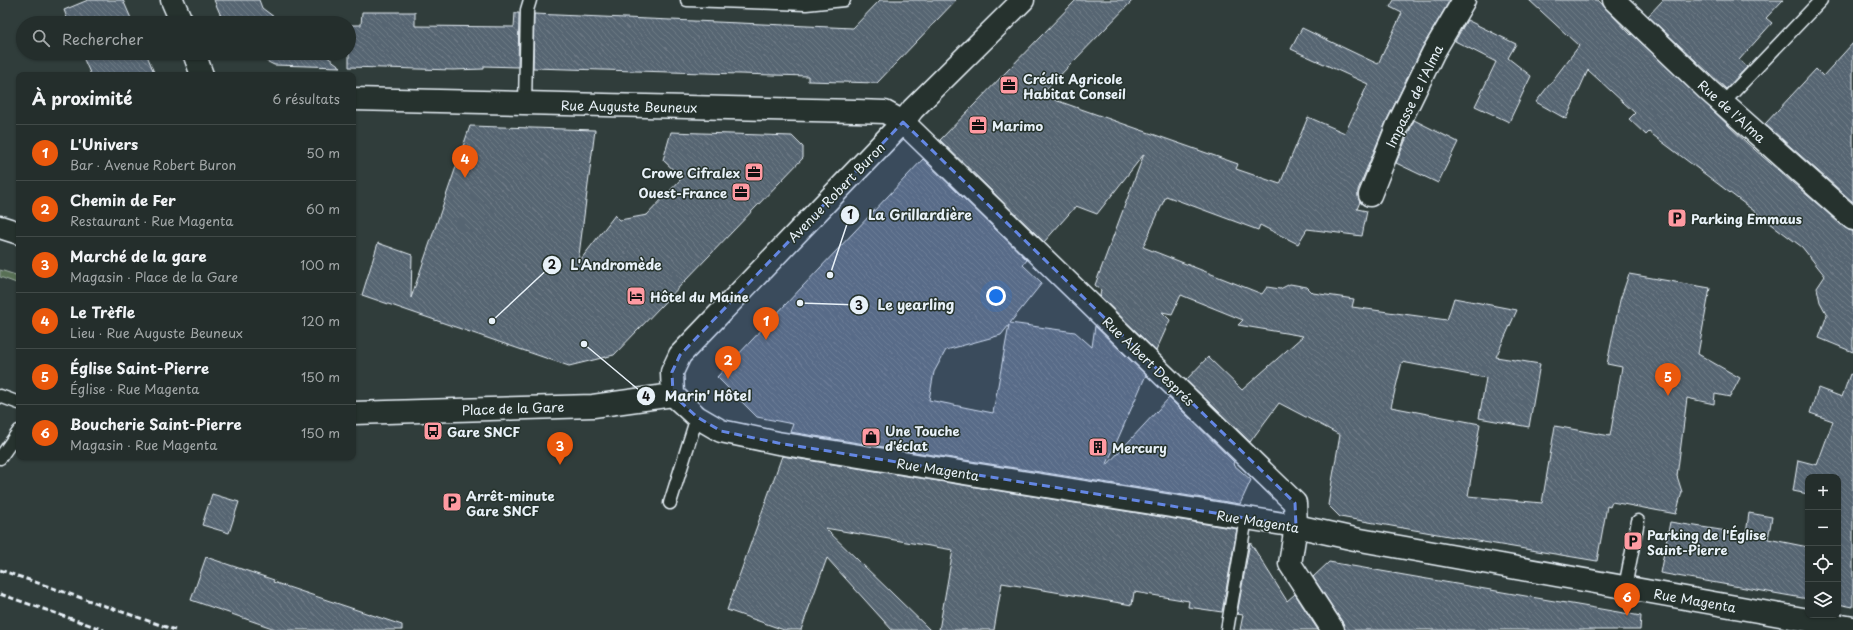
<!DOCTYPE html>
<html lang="fr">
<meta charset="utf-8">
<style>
:root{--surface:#242e2c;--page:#2c3634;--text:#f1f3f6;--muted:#a3a8a9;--line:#414a48;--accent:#ea580c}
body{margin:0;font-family:"Playpen Sans",sans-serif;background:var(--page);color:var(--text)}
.controls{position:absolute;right:12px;bottom:12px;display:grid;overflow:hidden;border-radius:8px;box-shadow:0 1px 3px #0004}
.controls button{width:36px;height:36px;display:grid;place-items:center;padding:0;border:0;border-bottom:1px solid var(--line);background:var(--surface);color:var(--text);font:20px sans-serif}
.you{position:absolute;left:996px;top:296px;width:14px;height:14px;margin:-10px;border:3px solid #fff;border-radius:50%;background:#1a73e8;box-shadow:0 0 0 6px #1a73e833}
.badge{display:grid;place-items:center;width:26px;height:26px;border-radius:50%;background:var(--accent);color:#fff;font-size:13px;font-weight:700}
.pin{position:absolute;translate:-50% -33px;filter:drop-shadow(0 1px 2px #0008)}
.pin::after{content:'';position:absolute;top:21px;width:14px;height:12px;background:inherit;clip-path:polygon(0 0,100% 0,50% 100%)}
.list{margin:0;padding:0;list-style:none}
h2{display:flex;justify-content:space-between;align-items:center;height:52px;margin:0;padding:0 16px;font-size:17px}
h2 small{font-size:13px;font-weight:400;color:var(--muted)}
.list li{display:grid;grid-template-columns:26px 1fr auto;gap:12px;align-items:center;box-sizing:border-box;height:56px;padding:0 16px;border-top:1px solid var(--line)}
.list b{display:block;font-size:15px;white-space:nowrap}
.list p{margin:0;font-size:13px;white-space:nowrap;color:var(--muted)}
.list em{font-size:13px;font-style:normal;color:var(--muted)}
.icon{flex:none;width:22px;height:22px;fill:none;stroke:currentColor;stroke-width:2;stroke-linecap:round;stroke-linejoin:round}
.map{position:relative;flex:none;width:1853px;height:630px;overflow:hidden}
.search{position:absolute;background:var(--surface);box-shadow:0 1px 3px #0004;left:16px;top:16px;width:340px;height:44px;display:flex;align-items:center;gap:10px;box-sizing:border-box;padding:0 14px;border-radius:22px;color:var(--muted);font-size:15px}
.panel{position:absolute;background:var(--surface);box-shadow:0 1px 3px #0004;left:16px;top:72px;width:340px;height:388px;border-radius:8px}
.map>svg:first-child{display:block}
</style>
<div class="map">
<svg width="1853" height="630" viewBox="0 0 1853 630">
<defs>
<pattern id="grass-tufts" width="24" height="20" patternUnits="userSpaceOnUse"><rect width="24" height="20" fill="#587055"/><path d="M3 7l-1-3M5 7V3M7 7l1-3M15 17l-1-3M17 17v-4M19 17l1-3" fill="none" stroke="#70856e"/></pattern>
<pattern id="building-back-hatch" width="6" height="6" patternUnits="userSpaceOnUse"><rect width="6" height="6" fill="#576572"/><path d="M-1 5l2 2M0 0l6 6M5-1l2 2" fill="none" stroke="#6f7c87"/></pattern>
</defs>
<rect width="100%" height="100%" fill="#303d3b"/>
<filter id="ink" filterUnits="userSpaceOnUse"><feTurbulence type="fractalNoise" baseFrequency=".025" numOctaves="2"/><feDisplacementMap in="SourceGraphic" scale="8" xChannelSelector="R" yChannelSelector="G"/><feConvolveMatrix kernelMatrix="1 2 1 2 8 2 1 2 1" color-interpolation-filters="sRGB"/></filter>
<g filter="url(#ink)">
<path fill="url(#grass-tufts)" stroke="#a0b0a6" d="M0,270L19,276V284L0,277Z"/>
<g fill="url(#building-back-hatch)" stroke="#e8f1f8" fill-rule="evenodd">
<path d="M88,0H123L133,23H69L64,10Z"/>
<path d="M214,0H259L262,8L282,23H224Z"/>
<path d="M880,0H956L877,83L808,81V76L533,68L534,14L853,28Z"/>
<path d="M1076,0H1133L1041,95L1238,164L1236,169L1280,184L1308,117L1345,133L1368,84L1291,49L1302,28L1378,64L1402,13L1390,7L1394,0H1450L1422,48L1386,122L1358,190V196L1360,202L1357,209L1367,211L1362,236L1307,229L1298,244L1260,225L1258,230L1166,196L1143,247L1262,294L1267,287L1280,289L1290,284L1307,287L1313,293L1354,299L1352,307L1447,320L1454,298L1517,310L1496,357L1540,364L1529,427L1479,418L1486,378L1402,362L1391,407L1480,424L1468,496L1542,503L1555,426L1610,436L1622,367L1607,364L1620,300L1629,274L1710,288L1698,354L1740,378L1730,397L1715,394L1714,404L1687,398L1677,476L1682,492L1676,514L1612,502L1610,507L1607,506L1597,561L1483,542L1340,517L1328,505L1340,435L1279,403L1250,442L1186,380L1208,357L1242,390L1303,336L1238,325L1243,320L1181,295L1172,314L1162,312L1170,320L1156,351L1100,296L1101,290L1095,285L1144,154L1097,214L1076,206L1044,242L940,140Z"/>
<path d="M1529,0H1598L1631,35L1632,34L1747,143L1845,228L1853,231V352L1819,338L1827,315L1820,302L1817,288L1825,276L1802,247L1649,132L1646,135L1629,119L1635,113L1588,70L1566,119L1536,102L1579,46Z"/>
<path d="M1663,0H1783L1766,18L1772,23L1739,60L1747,67L1726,89L1648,16Z"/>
<path d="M362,12H415V26L514,27L515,13H519L518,67L484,66V69L453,70L349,67V25H361Z"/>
<path d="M1467,20L1516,44L1508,58L1531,76L1509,122L1475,106L1496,62L1455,41Z"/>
<path d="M1853,43V202L1765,124L1816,69L1823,76Z"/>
<path d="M81,53H146L155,75H91Z"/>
<path d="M251,53H322L341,67L274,65Z"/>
<path d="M1414,120L1458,142L1438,183L1396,163Z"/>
<path d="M470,126L595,130L578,263L615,215L620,220L647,215L682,178L663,160L671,132L792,136L803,147V158L614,355L569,366L362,295L378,243L412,255L411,298Z"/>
<path d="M923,159L1027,260L1023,265L1042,283L1010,323L1075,332L1092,347L1095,326L1146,375L1106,466L1169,398L1234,462L1233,464L1251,480L1240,504L790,432L793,424L757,417L717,377ZM1009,325L993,413L929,400L934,372L946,350L1001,335Z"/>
<path d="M1850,374L1853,375V607L1838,604V477H1808V494L1793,491L1798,460L1817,465L1833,421L1810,413L1818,388L1842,397Z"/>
<path d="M782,456L1237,529L1222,612L1188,607L1189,601L1134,592L1132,605L1002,583L994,630H939L953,550L825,528L930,630H892L827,558L801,630H784L727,610Z"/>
<path d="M212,494L239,502L229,533L202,525Z"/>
<path d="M1749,513L1772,517L1768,539L1808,547V599L1660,573L1670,522L1746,534Z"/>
<path d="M1250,542L1287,601L1295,594L1318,630H1240L1243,615L1237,614Z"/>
<path d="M206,557L274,580L273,582L402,625V630H278L191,600Z"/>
<path d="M1329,562L1641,616L1640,630H1345L1343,623L1313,577Z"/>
</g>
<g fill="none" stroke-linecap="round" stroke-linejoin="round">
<g stroke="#e8f1f8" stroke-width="15">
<g id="service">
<path d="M687,0L806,4L844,0"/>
<path d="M1723,103L1821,0"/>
<path d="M525,104L527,10L530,0"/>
<path d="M0,396L19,403"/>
<path d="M0,458L19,431"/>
<path d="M670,503L697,417"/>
<path d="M1625,587L1638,521"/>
<path d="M1227,630L1246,518"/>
</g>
</g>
<g stroke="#e8f1f8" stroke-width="25">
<g id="minor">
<path d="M1614,0L1709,91L1853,219"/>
<path d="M903,122L1295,503L1296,526L1290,564L1333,630"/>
<path d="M1370,195L1397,127L1433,53L1464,0"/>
<path d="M353,413L593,406L673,395"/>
</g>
</g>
<g stroke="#e8f1f8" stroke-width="25">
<g id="tertiary">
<path d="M172,0L182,23"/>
<path d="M194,53L202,75"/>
<path d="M903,122L680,355L672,372L673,395L697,417L721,431L778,443L1296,526L1355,539L1853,628"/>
</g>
</g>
<g stroke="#e8f1f8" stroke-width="25">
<g id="secondary">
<path d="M353,99L856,111L885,112L903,122L913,109L1023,0"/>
<path d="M0,227L19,233"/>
</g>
</g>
<use href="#service" stroke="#26332d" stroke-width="12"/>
<use href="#minor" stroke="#26332d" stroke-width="22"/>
<use href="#tertiary" stroke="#26332d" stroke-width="22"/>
<use href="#secondary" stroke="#26332d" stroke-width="22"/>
<g stroke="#e8f1f8" stroke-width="3" stroke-dasharray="6 3" stroke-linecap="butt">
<path d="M0,570L175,630"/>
<path d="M0,594L104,630"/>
</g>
</g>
</g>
<path fill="#6487e3" fill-opacity="0.2" stroke="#6487e3" stroke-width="3" stroke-dasharray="8 5" stroke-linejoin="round" d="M903,122L1295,503L1296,526L778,443L721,431L697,417L673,395L672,372L680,355Z"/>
<defs>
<g id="office-square" transform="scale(1)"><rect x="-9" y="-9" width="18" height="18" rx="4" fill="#ff9aa2" stroke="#26332d"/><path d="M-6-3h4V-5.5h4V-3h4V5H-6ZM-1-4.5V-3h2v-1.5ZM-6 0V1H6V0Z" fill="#111"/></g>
<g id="parking-square" transform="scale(1)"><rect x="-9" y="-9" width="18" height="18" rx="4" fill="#ff9aa2" stroke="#26332d"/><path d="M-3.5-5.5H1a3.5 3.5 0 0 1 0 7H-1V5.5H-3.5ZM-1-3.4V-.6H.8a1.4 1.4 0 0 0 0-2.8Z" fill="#111"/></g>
<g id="hotel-square" transform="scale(1)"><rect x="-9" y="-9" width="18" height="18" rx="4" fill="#ff9aa2" stroke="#26332d"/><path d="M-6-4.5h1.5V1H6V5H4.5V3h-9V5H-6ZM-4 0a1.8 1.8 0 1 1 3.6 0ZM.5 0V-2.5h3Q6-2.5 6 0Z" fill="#111"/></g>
<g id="bus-square" transform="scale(1)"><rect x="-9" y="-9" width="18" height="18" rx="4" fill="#ff9aa2" stroke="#26332d"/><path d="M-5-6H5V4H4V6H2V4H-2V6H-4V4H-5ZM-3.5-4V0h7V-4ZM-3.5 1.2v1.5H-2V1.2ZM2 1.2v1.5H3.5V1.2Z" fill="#111"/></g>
<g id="shop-square" transform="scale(1)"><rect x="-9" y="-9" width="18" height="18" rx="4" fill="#ff9aa2" stroke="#26332d"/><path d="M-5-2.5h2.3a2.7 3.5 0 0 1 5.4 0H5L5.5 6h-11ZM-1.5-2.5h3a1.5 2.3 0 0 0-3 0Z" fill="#111"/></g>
<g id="building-square" transform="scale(1)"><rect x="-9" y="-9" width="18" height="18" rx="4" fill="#ff9aa2" stroke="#26332d"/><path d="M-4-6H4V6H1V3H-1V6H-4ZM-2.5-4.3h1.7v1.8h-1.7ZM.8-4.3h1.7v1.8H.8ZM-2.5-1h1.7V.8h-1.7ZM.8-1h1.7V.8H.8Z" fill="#111"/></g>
</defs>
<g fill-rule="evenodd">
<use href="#office-square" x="1009" y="85"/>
<use href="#office-square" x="978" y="125"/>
<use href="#office-square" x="754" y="172"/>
<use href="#office-square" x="741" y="192"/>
<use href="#parking-square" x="1677" y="218"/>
<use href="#hotel-square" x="636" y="296"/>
<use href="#bus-square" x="433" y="431"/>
<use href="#shop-square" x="871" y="437"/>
<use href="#building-square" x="1098" y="447"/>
<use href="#parking-square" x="452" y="502"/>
<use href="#parking-square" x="1633" y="541"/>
</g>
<g text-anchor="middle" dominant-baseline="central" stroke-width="3" stroke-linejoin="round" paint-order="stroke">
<g font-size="13" font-weight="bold" fill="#e8f1f8" stroke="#26332d" text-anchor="start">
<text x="1023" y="78">Crédit Agricole<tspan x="1023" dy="15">Habitat Conseil</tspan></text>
<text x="992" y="125">Marimo</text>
<text x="740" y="172" text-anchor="end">Crowe Cifralex</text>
<text x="727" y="192" text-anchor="end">Ouest-France</text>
<text x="1691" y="218">Parking Emmaus</text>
<text x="650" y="296">Hôtel du Maine</text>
<text x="885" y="430">Une Touche<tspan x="885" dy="15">d'éclat</tspan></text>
<text x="447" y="431">Gare SNCF</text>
<text x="1112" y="447">Mercury</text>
<text x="466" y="495">Arrêt-minute<tspan x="466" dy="15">Gare SNCF</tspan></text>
<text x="1647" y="534">Parking de l'Église<tspan x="1647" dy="15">Saint-Pierre</tspan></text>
</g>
<g font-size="13" fill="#e8f1f8" stroke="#26332d">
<text transform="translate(1414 96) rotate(-64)">Impasse de l'Alma</text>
<text transform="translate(629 106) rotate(1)">Rue Auguste Beuneux</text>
<text transform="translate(1732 111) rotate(42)">Rue de l'Alma</text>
<text transform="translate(836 192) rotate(-46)">Avenue Robert Buron</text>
<text transform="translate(1149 361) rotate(44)">Rue Albert Després</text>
<text transform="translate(513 408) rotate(-2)">Place de la Gare</text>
<text transform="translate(938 469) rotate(9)">Rue Magenta</text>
<text transform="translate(1258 521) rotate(9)">Rue Magenta</text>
<text transform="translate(1695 600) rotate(10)">Rue Magenta</text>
</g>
</g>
<path fill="none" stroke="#e8f1f8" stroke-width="1.5" d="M830 275L850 215M492 321L552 265M800 303L859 305M584 344L646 396"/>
<g fill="#e8f1f8" stroke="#26332d" stroke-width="1.5">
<circle cx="830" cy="275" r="4"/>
<circle cx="492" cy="321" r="4"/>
<circle cx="800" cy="303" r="4"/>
<circle cx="584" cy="344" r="4"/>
<circle cx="850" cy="215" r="10"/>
<circle cx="552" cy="265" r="10"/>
<circle cx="859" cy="305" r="10"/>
<circle cx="646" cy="396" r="10"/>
</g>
<g font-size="12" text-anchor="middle" font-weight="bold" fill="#111">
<text x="850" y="219">1</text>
<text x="552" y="269">2</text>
<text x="859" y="310">3</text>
<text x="646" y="401">4</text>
</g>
<g font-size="14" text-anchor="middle" font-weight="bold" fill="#e8f1f8" stroke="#26332d" stroke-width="3" stroke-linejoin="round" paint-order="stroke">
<text x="920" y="220">La Grillardière</text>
<text x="616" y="270">L'Andromède</text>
<text x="916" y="310">Le yearling</text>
<text x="708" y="401">Marin' Hôtel</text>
</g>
</svg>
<div class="controls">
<button>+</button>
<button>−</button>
<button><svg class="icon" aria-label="locate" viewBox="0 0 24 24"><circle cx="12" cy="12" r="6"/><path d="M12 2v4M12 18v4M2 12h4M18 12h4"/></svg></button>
<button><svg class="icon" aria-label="layers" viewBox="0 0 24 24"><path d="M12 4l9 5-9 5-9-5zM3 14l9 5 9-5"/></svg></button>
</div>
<div class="you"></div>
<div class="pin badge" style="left:766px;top:340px">1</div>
<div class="pin badge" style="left:728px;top:379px">2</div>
<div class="pin badge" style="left:560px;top:465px">3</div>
<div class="pin badge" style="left:465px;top:178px">4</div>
<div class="pin badge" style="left:1668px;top:396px">5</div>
<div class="pin badge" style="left:1627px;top:616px">6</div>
<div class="search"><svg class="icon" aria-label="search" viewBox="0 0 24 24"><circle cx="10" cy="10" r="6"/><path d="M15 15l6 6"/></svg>Rechercher</div>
<section class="panel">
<h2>À proximité<small>6 résultats</small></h2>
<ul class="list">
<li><span class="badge">1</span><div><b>L'Univers</b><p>Bar · Avenue Robert Buron</p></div><em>50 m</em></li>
<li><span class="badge">2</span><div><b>Chemin de Fer</b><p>Restaurant · Rue Magenta</p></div><em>60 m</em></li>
<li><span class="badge">3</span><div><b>Marché de la gare</b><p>Magasin · Place de la Gare</p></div><em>100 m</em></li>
<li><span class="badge">4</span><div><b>Le Trèfle</b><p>Lieu · Rue Auguste Beuneux</p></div><em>120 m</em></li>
<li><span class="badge">5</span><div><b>Église Saint-Pierre</b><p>Église · Rue Magenta</p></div><em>150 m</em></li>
<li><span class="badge">6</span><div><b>Boucherie Saint-Pierre</b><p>Magasin · Rue Magenta</p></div><em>150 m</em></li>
</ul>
</section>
</div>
